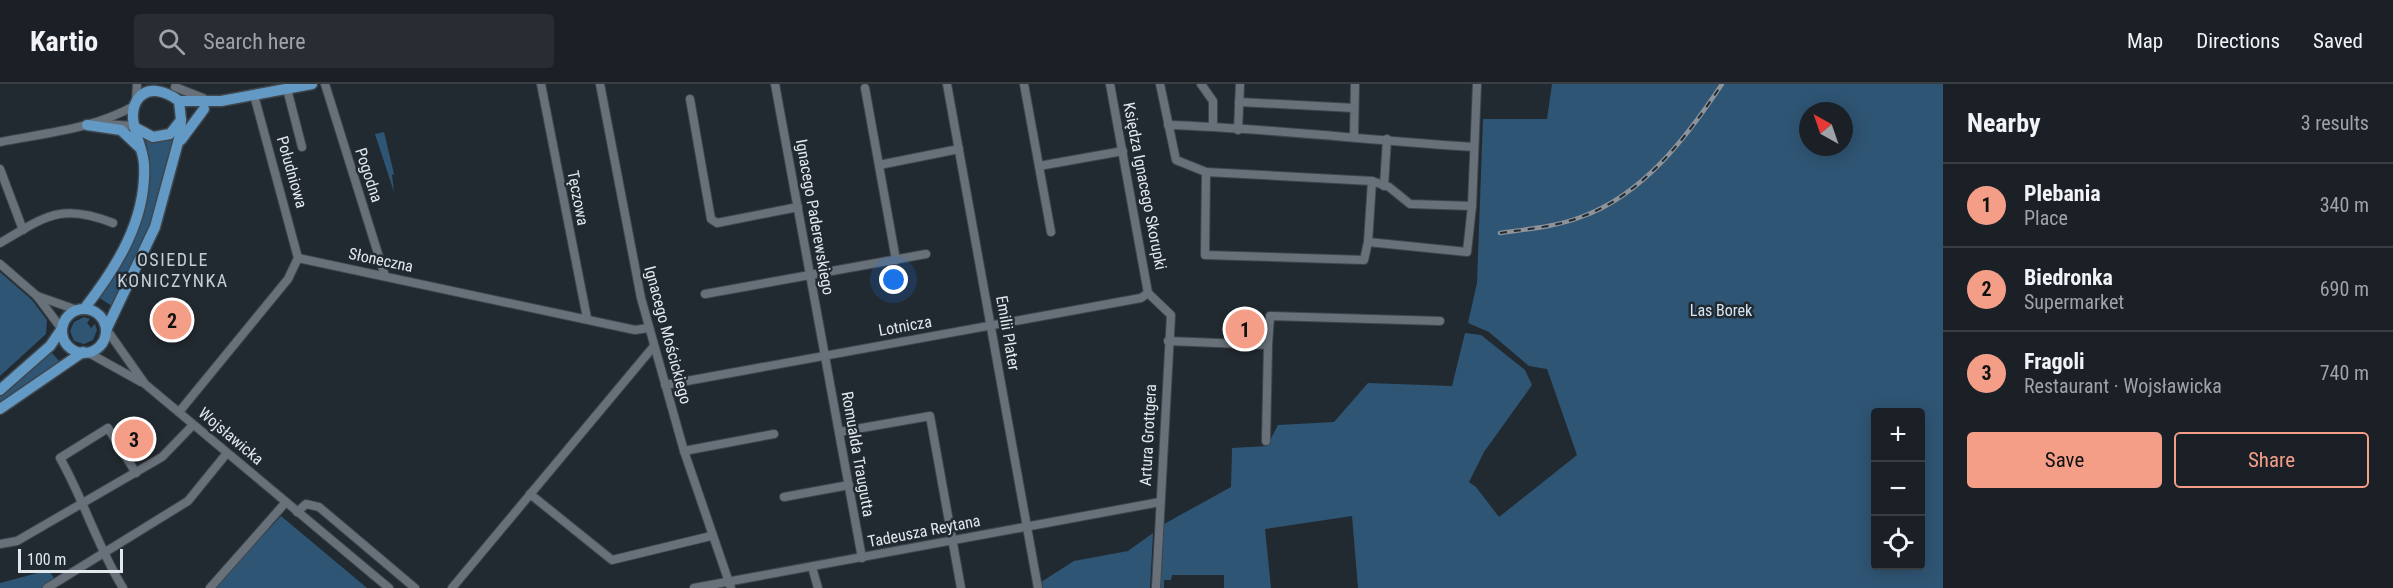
<!DOCTYPE html>
<meta charset="utf-8">
<style>
:root{--surface:#1a2025;--page:#272d32;--text:#f1f3f6;--muted:#9fa3a7;--line:#383e42;--accent:#f49e88}
body{margin:0;font-family:"Roboto Condensed",sans-serif;background:var(--page);color:var(--text)}
.controls{position:absolute;right:18px;bottom:18px;display:grid;overflow:hidden;border-radius:6px;box-shadow:0 3px 15px #0003}
.controls button{width:54px;height:54px;display:grid;place-items:center;padding:0;border:0;border-bottom:2px solid var(--line);background:var(--surface);color:var(--text);font:30px sans-serif}
.compass{position:absolute;left:1799px;top:18px;width:54px;height:54px;border-radius:50%;background:var(--surface);box-shadow:0 3px 15px #0003;rotate:320deg}
.scale{position:absolute;left:18px;bottom:15px;width:105px;box-sizing:border-box;padding-left:6px;border:3px solid #e3e8ed;border-top:0;font-size:16px;line-height:21px;white-space:nowrap;color:#e3e8ed;-webkit-text-stroke:4px #222a31;paint-order:stroke}
.you{position:absolute;left:894px;top:196px;width:21px;height:21px;margin:-15px;border:4px solid #fff;border-radius:50%;background:#1a73e8;box-shadow:0 0 0 9px #1a73e833}
.badge{display:grid;place-items:center;width:39px;height:39px;border-radius:50%;background:var(--accent);color:#111;font-size:20px;font-weight:700}
.pin{position:absolute;translate:-50% -50%;border:3px solid #fff;box-shadow:0 2px 6px #0006}
.list{margin:0;padding:0;list-style:none}
h2{display:flex;justify-content:space-between;align-items:center;height:78px;margin:0;padding:0 24px;font-size:26px}
h2 small{font-size:20px;font-weight:400;color:var(--muted)}
.list li{display:grid;grid-template-columns:39px 1fr auto;gap:18px;align-items:center;box-sizing:border-box;height:84px;padding:0 24px;border-top:2px solid var(--line)}
.list b{display:block;font-size:22px;white-space:nowrap}
.list p{margin:0;font-size:20px;white-space:nowrap;color:var(--muted)}
.list em{font-size:20px;font-style:normal;color:var(--muted)}
.actions{display:flex;gap:12px;padding:18px 24px}
.actions a{flex:1;padding:14px 0;border:2px solid var(--accent);border-radius:6px;text-align:center;font-size:21px;color:var(--accent)}
.actions .main{background:var(--accent);color:#111}
.icon{flex:none;width:33px;height:33px;fill:none;stroke:currentColor;stroke-width:2;stroke-linecap:round;stroke-linejoin:round}
.map{position:relative;flex:none;width:1943px;height:504px;overflow:hidden}
header{display:flex;align-items:center;gap:36px;box-sizing:border-box;height:84px;padding:0 30px;background:var(--surface);border-bottom:2px solid var(--line)}
header strong{font-size:28px}
nav{display:flex;gap:33px;margin-inline-start:auto;font-size:21px}
.search{width:420px;height:54px;background:var(--page);display:flex;align-items:center;gap:15px;box-sizing:border-box;padding:0 21px;border-radius:6px;color:var(--muted);font-size:22px}
main{display:flex}
aside{flex:1;background:var(--surface)}
.map>svg:first-child{display:block}
</style>
<header>
<strong>Kartio</strong>
<div class="search"><svg class="icon" aria-label="search" viewBox="0 0 24 24"><circle cx="10" cy="10" r="6"/><path d="M15 15l6 6"/></svg>Search here</div>
<nav><a>Map</a><a>Directions</a><a>Saved</a></nav>
</header>
<main>
<div class="map">
<svg width="1943" height="504" viewBox="0 0 1943 504">
<rect width="100%" height="100%" fill="#222a31"/>
<g fill="#2f5574" fill-rule="evenodd">
<path d="M1552,0H1943V504H1358L1352,432L1265,445L1271,504H1224V491H1172L1171,496H1164V504H1160L1164,440L1231,403L1232,364L1267,362L1278,341L1334,338L1368,299L1452,302L1465,249L1481,251L1525,286L1532,301L1484,368L1469,398L1476,403L1499,433L1577,371L1547,285L1529,282L1489,248L1468,239L1477,199L1483,35H1547ZM1808,27H1844V63H1808ZM1876,328H1920V482H1876Z"/>
<path d="M384,48L394,90L392,91L394,108L375,50Z"/>
<path d="M175,50L156,130L112,222L98,213C129,163 162,115 145,54Z"/>
<path d="M0,188L32,216L47,236L46,250L0,292Z"/>
<path d="M84,233L90,235L87,239L91,244L95,240L97,246L93,256L84,260L74,257L70,247L74,238Z"/>
<path d="M51,268L61,279L0,321V312Z"/>
<path d="M281,432L367,504H214Z"/>
<path d="M1153,449L1150,504H1038V500L1074,477L1128,467Z"/>
<path d="M49,486L55,496L41,504H0V499Z"/>
</g>
<g fill="none" stroke-linecap="round" stroke-linejoin="round">
<g stroke="#3f464c" stroke-width="10">
<g id="minor">
<path d="M325,0L385,192"/>
<path d="M541,0L587,234"/>
<path d="M600,0L641,214L684,367L731,504"/>
<path d="M775,0L862,474"/>
<path d="M947,0L1038,504"/>
<path d="M1024,0L1051,148"/>
<path d="M1110,0L1148,209"/>
<path d="M1160,0L1176,76L1206,88"/>
<path d="M1201,0L1213,17V42"/>
<path d="M175,3L203,14"/>
<path d="M865,4L896,176"/>
<path d="M287,5L302,63"/>
<path d="M254,11L298,174"/>
<path d="M690,15L711,135L717,139L798,123"/>
<path d="M136,17L137,0"/>
<path d="M1239,18L1354,24"/>
<path d="M103,40L135,42"/>
<path d="M1168,41C1270,44 1372,57 1474,63"/>
<path d="M1238,46L1240,0"/>
<path d="M1354,52L1355,0"/>
<path d="M0,58C46,49 93,45 134,22"/>
<path d="M879,81L959,65"/>
<path d="M1039,82L1123,67"/>
<path d="M0,85L23,146"/>
<path d="M1372,97L1368,158L1364,176L1205,171L1206,88L1372,97L1389,103L1410,120L1472,122"/>
<path d="M1384,102L1387,55"/>
<path d="M1368,158L1467,168L1472,122L1477,0"/>
<path d="M0,159C45,133 60,118 113,139"/>
<path d="M0,180L37,212L61,244"/>
<path d="M1148,209L1171,231L1156,504"/>
<path d="M705,210L926,170"/>
<path d="M37,212L77,226"/>
<path d="M107,246L145,300L389,504"/>
<path d="M1168,257L1268,261L1270,232L1440,237"/>
<path d="M87,268L141,298"/>
<path d="M665,301L1141,214L1148,209"/>
<path d="M179,328L288,195L298,174L635,246L648,244"/>
<path d="M839,348L930,332L961,504"/>
<path d="M1266,357L1268,261"/>
<path d="M684,367L774,350"/>
<path d="M530,410L612,476L711,452"/>
<path d="M784,413L849,401"/>
<path d="M297,428L306,420L319,423L415,504"/>
<path d="M0,460L17,457L162,373L193,341"/>
<path d="M812,483L818,504"/>
<path d="M47,504L188,417L227,369"/>
<path d="M123,504C97,462 84,416 60,374L108,344L136,389"/>
<path d="M210,504L286,418"/>
<path d="M452,504L654,262"/>
<path d="M694,504L1160,418"/>
</g>
</g>
<g stroke="#3f464c" stroke-width="13">
<g id="major">
<path d="M179,17H221L312,0"/>
<path d="M87,41L121,46L139,63"/>
<path d="M181,56L204,25"/>
<circle cx="84" cy="247" r="22"/>
<path d="M84,225C117,183 147,135 144,80C143,61 126,36 136,18C146,0 166,7 179,17L181,36L170,50L153,53L136,44"/>
<path d="M107,244L155,143L180,51L181,36"/>
<path d="M0,306L50,262L61,246"/>
<path d="M0,325L83,268"/>
</g>
</g>
<use href="#minor" stroke="#68717a" stroke-width="8"/>
<use href="#major" stroke="#6299c5" stroke-width="10"/>
<g stroke="#8d9399" stroke-width="4.5">
<path id="rail" d="M1500,149C1527,145 1555,143 1581,133C1643,111 1687,53 1722,0"/>
</g>
<use href="#rail" stroke="#222a31" stroke-width="2" stroke-dasharray="7" stroke-linecap="butt"/>
</g>
<g text-anchor="middle" dominant-baseline="central" stroke-width="5" stroke-linejoin="round" paint-order="stroke">
<g font-size="16" fill="#e3e8ed" stroke="#222a31">
<text transform="translate(292 88) rotate(74)">Południowa</text>
<text transform="translate(369 91) rotate(72)">Pogodna</text>
<text transform="translate(1145 102) rotate(79)">Księdza Ignacego Skorupki</text>
<text transform="translate(578 114) rotate(79)">Tęczowa</text>
<text transform="translate(815 133) rotate(80)">Ignacego Paderewskiego</text>
<text transform="translate(381 176) rotate(12)">Słoneczna</text>
<text transform="translate(905 242) rotate(-10)">Lotnicza</text>
<text transform="translate(1008 249) rotate(80)">Emilii Plater</text>
<text transform="translate(668 251) rotate(75)">Ignacego Mościckiego</text>
<text transform="translate(1148 351) rotate(-87)">Artura Grottgera</text>
<text transform="translate(231 352) rotate(40)">Wojsławicka</text>
<text transform="translate(858 370) rotate(80)">Romualda Traugutta</text>
<text transform="translate(924 447) rotate(-11)">Tadeusza Reytana</text>
</g>
<g font-size="16" fill="#d6e5f2" stroke="#222a31">
<text x="1721" y="226">Las Borek</text>
</g>
<g font-size="18" letter-spacing="1.5" fill="#c3ced7" stroke="#222a31">
<text x="173" y="175">OSIEDLE<tspan x="173" dy="21">KONICZYNKA</tspan></text>
</g>
</g>
</svg>
<div class="controls">
<button>+</button>
<button>−</button>
<button><svg class="icon" aria-label="locate" viewBox="0 0 24 24"><circle cx="12" cy="12" r="6"/><path d="M12 2v4M12 18v4M2 12h4M18 12h4"/></svg></button>
</div>
<svg class="compass" viewBox="-18 -18 36 36"><path d="M0-13l5 13h-10z" fill="#e53935"/><path d="M0 13l5-13h-10z" fill="#9fa3a7"/></svg>
<div class="scale">100 m</div>
<div class="you"></div>
<div class="pin badge" style="left:1245px;top:245px">1</div>
<div class="pin badge" style="left:172px;top:236px">2</div>
<div class="pin badge" style="left:134px;top:355px">3</div>
</div>
<aside>
<h2>Nearby<small>3 results</small></h2>
<ul class="list">
<li><span class="badge">1</span><div><b>Plebania</b><p>Place</p></div><em>340 m</em></li>
<li><span class="badge">2</span><div><b>Biedronka</b><p>Supermarket</p></div><em>690 m</em></li>
<li><span class="badge">3</span><div><b>Fragoli</b><p>Restaurant · Wojsławicka</p></div><em>740 m</em></li>
</ul>
<div class="actions"><a class="main">Save</a><a>Share</a></div>
</aside>
</main>
